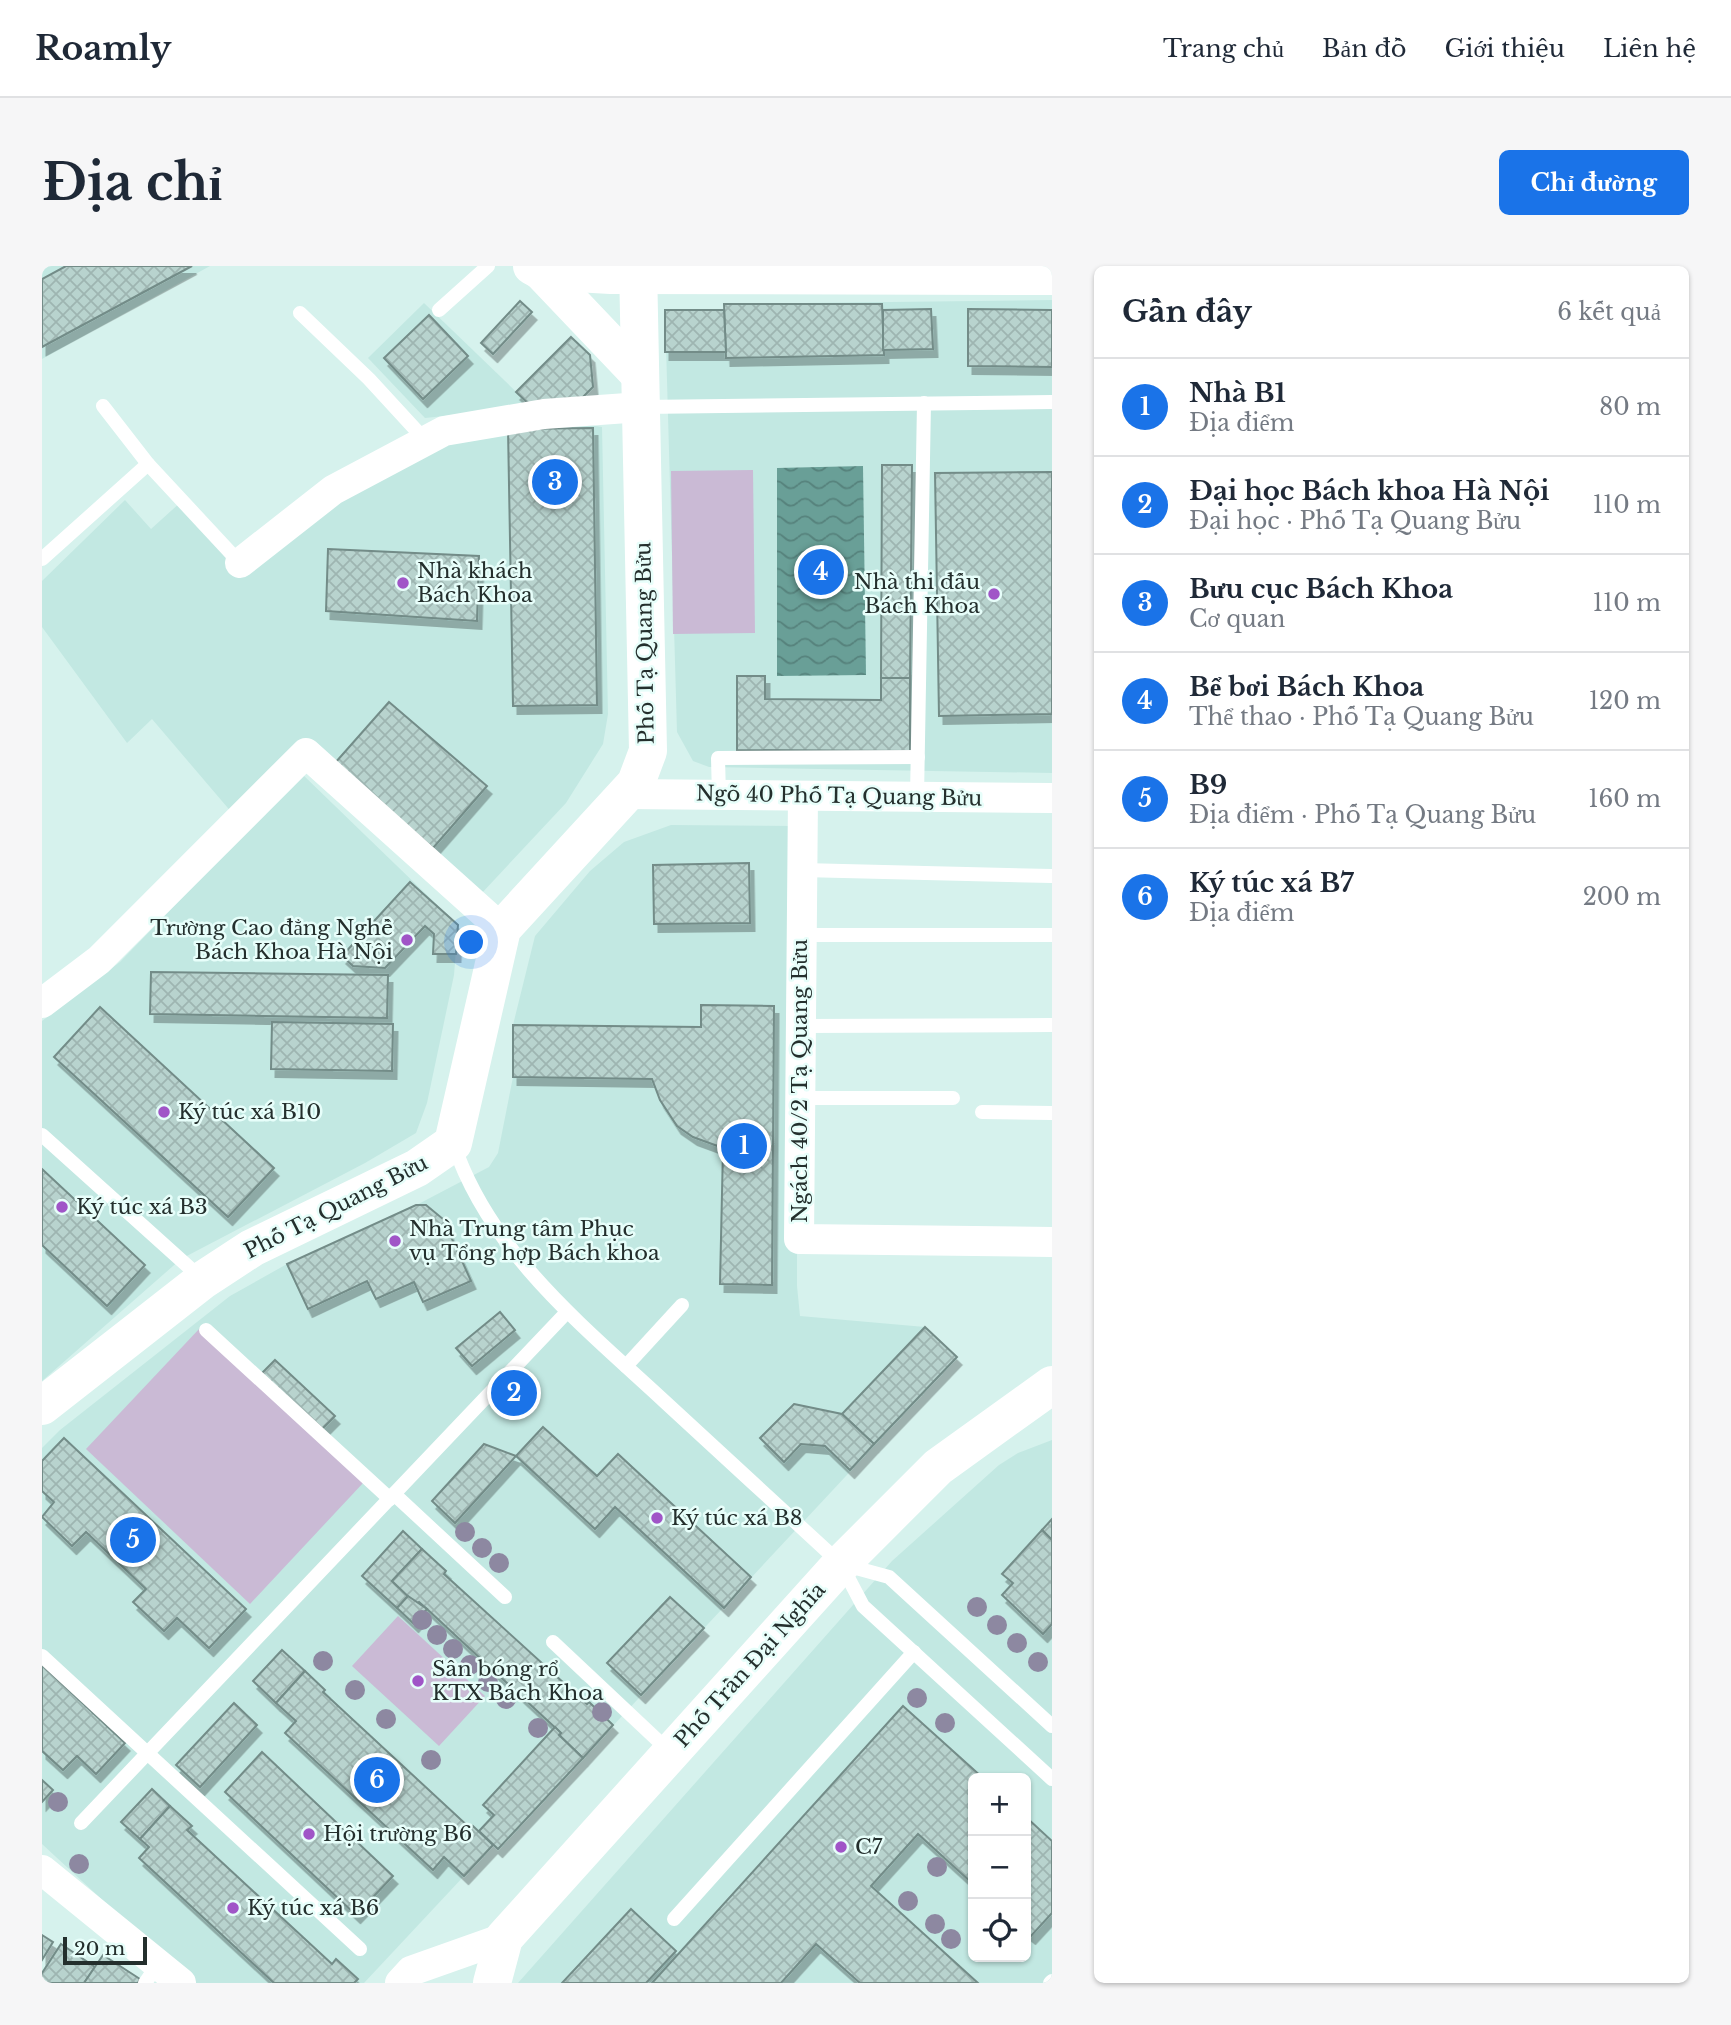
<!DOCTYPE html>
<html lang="vi">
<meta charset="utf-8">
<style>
:root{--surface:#fff;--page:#f6f6f7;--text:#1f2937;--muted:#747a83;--line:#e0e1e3;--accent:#1a73e8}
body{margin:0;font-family:"Libre Baskerville",serif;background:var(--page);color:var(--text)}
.controls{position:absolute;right:21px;bottom:21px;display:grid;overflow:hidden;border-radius:10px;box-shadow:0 2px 5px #0004}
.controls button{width:63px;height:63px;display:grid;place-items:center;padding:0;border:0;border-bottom:2px solid var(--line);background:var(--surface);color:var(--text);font:35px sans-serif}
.scale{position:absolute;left:21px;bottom:18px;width:84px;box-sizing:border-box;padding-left:7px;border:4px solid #242f2d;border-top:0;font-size:19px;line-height:24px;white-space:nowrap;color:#242f2d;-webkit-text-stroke:5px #e7fefa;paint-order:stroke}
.you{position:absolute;left:430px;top:677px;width:24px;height:24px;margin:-18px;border:5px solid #fff;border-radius:50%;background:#1a73e8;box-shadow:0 0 0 10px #1a73e833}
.badge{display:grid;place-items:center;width:46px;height:46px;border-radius:50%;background:var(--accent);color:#fff;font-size:23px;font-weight:700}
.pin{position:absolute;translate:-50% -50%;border:4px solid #fff;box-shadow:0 2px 7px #0006}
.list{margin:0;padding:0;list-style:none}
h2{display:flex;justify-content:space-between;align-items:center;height:91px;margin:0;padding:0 28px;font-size:30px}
h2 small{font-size:23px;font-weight:400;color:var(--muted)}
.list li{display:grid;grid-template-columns:46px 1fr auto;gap:21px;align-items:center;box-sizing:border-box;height:98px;padding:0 28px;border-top:2px solid var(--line)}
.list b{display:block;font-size:26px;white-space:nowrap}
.list p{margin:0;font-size:23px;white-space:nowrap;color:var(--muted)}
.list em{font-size:23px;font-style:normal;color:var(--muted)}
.icon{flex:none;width:38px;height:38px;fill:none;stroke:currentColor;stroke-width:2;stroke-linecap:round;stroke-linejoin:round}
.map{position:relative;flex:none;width:1010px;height:1717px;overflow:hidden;border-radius:10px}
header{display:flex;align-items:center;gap:42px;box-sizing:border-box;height:98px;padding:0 35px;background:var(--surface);border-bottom:2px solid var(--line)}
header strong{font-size:33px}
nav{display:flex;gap:38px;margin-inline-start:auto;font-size:24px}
.intro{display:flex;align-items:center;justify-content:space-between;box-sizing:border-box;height:168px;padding:0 42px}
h1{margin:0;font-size:49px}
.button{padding:18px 32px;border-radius:10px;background:var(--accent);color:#fff;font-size:24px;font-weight:700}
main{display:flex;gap:42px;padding:0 42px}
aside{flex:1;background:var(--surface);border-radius:10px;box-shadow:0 2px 5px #0004}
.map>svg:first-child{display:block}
</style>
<header>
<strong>Roamly</strong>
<nav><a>Trang chủ</a><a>Bản đồ</a><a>Giới thiệu</a><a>Liên hệ</a></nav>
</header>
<div class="intro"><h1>Địa chỉ</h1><a class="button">Chỉ đường</a></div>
<main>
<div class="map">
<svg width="1010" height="1717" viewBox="0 0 1010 1717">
<defs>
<pattern id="water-waves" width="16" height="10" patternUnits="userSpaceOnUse" patternTransform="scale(1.75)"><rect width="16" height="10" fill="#699f97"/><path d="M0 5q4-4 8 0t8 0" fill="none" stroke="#56827c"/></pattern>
<pattern id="building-cross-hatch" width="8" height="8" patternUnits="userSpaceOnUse" patternTransform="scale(1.75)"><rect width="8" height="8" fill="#b8d3ce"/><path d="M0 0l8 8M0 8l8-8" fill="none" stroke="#9eb5b1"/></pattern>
<filter id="shadow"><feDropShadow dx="4.5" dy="8" stdDeviation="0" flood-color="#0004"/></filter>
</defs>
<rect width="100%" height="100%" fill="#d6f2ed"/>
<g fill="#c2e8e2" fill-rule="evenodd">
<path d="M0,0H168L0,93Z"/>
<path d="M1010,34V507L667,501L651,495L635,466L623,44H682V38Z"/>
<path d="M382,37L490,141L383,152L326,92Z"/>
<path d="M522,155L560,161L566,448L561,478L524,537L439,628L264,473L191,548L110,453L85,477L0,361V315L83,234L109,263L140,235L195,293L403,173Z"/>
<path d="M260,508L416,659L412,709L385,837L374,867L323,897L139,993L0,1115V755L78,696Z"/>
<path d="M629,559L755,560V1020L758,1050L883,1061L915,1091L456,1583L451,1579L322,1717H150L0,1578V1182L18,1164L188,1030L245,998L365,944L447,901L456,887L471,811V759L493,670L548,605L582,576Z"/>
<path d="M1010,1174V1717H476L850,1295L957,1199L976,1187ZM931,1512H984V1691H931Z"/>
</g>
<g fill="#cabad5">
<path d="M711,204L713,367L631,368L629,205Z"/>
<path d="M158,1062L322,1216L208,1338L44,1183Z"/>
<path d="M356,1350L443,1430L397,1480L310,1400Z"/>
</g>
<path fill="url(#water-waves)" d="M821,200L824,409L735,410V202Z"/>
<g fill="url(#building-cross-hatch)" stroke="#738c88" stroke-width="2" filter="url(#shadow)">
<path d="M24,0H150L0,81V13Z"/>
<path d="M478,35L490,46L451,88L439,77Z"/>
<path d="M682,38H840L842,89L684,92Z"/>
<path d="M889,43L891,83L841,84V44Z"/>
<path d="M926,43L1010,44V101L926,100Z"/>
<path d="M623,44H682L684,86H623Z"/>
<path d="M387,49L426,90L381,133L342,92Z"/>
<path d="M529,71L548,89L551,121L540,132L490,141L474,126Z"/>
<path d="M551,162L555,439L471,440L466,163Z"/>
<path d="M840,199H870L868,412H839Z"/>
<path d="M1010,206V448L897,450L893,207Z"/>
<path d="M286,283L437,290L435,355L284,345Z"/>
<path d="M695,410H723V433L839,434V412H868V485L695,484Z"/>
<path d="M347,436L445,520L391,582L293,497Z"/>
<path d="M707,597L708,657L612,658L611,599Z"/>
<path d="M368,616L416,659L414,688H391L392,668L383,660L343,702L311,700L300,690Z"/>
<path d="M109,706L346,709L345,752L108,748Z"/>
<path d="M659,739L732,740L730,1019L678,1018L681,882L651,871L635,860L618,834L610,813L471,811V759L659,761Z"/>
<path d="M58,741L232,902L186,951L12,791Z"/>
<path d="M230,756L351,758L350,805L229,803Z"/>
<path d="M0,903L103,999L65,1040L0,979Z"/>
<path d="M374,939H384L401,953L429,1015L381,1036L372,1016L334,1033L325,1015L266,1043L245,998Z"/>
<path d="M458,1046L473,1064L430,1100L414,1082Z"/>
<path d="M883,1061L915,1091L832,1178L800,1148Z"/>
<path d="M233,1094L293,1150L277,1166L218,1109Z"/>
<path d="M752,1138L800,1148L832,1178L808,1204L783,1180L759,1178L742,1196L718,1172Z"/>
<path d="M501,1161L555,1210L576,1188L709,1311L682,1342L573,1241L553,1263L474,1190Z"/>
<path d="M22,1172L204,1343L167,1382L135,1352L122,1365L91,1336L104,1323L44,1266L30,1280L0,1251L12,1236L0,1225V1195Z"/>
<path d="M442,1178L474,1190L413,1257L390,1235Z"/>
<path d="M1010,1253V1274L1000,1264Z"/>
<path d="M1000,1264L1010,1274V1358L1001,1368L960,1329L971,1317L960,1308Z"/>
<path d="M361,1265L380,1283L350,1315L366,1330L355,1342L320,1310Z"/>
<path d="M380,1283L404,1305L402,1308L545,1438L547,1436L571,1459L541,1492L517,1469L519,1467L385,1343L377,1336L374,1338L350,1315Z"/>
<path d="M366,1330L385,1343L372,1358L355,1342Z"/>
<path d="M628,1331L662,1362L599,1429L565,1397Z"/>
<path d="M240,1384L263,1405L234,1437L211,1415Z"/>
<path d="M0,1399L83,1477L54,1508L35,1490L21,1504L0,1485Z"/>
<path d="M263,1405L283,1424L281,1426L429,1563L431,1560L451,1579L422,1610L402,1591L391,1604L243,1467L254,1455L234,1437Z"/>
<path d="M192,1437L215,1459L158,1521L134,1499Z"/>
<path d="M861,1440L941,1512H931V1618L876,1568L829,1620L936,1717H818L774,1678L739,1717H610Z"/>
<path d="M513,1461L519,1467L517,1469L541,1492L456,1583L437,1565L452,1549L441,1539Z"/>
<path d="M220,1486L351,1610L314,1649L183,1526Z"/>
<path d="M0,1514L11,1524L0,1536Z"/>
<path d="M110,1523L128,1540L98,1573L79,1556Z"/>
<path d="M128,1540L150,1560L145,1564L290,1698L294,1693L316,1713L312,1717H232L97,1592L107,1581L98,1573Z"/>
<path d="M984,1551L1010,1575V1647L989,1670L984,1666Z"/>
<path d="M589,1643L634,1685L604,1717H520Z"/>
<path d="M0,1669L11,1676L0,1694Z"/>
<path d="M19,1678L53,1701L42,1717H0V1707Z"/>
<path d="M61,1689L98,1713L96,1717H42Z"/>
</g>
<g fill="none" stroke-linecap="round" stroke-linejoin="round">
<g stroke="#fff" stroke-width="14">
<path d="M397,44L446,0"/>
<path d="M258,47L327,113L384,175"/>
<path d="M61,140L106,198L198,297"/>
<path d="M600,141L1010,136"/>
<path d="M0,293L106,198"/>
<path d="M677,529L676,492L876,491"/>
<path d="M875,531L882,137"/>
<path d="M760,604L1010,610"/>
<path d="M760,669H1010"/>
<path d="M759,760L1010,759"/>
<path d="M758,832H911"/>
<path d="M940,846L1010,847"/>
<path d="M0,869L160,1013"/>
<path d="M412,879C448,986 541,1060 622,1135C681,1189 740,1244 799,1298L821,1340L1010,1513"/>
<path d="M164,1064L348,1233"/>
<path d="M584,1100L640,1039"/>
<path d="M352,1228L463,1331"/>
<path d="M803,1299L847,1311L1010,1460"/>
<path d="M511,1376L627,1485"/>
<path d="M0,1390L318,1683"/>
<path d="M39,1557L525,1046"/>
<path d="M632,1653L872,1386"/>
<path d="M103,1717L117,1697"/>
<path d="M1008,1717L1010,1715"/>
</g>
<g stroke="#fff" stroke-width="30">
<path d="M198,297L291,224L402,165L502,148L599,141"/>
<path d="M584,528L1010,532"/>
<path d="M761,530L757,973L1010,976"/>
<path d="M0,737L57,694L264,487L460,663"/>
<path d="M0,1604L139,1717"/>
<path d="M358,1717L369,1705L462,1672"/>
</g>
<g stroke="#fff" stroke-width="38">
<path d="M490,0L499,5L569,9L1010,10"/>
<path d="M499,5L597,108"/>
<path d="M0,1140L161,1014L210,982L375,902L411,877L460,663L594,517L606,485L596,0"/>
<path d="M450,1717L462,1672L799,1298L896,1201L1010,1119"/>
</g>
</g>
<g fill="#8d88a1">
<circle cx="423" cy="1266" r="10"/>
<circle cx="440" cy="1282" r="10"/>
<circle cx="457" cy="1297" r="10"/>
<circle cx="935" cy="1341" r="10"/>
<circle cx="380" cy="1354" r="10"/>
<circle cx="955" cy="1359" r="10"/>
<circle cx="395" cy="1369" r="10"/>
<circle cx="975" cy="1377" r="10"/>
<circle cx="411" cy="1383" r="10"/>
<circle cx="281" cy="1395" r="10"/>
<circle cx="996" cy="1396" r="10"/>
<circle cx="428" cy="1399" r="10"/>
<circle cx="446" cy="1416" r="10"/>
<circle cx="313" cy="1424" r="10"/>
<circle cx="875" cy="1432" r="10"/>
<circle cx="464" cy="1433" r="10"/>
<circle cx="560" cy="1446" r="10"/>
<circle cx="344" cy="1453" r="10"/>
<circle cx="903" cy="1457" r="10"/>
<circle cx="496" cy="1462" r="10"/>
<circle cx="389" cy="1494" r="10"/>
<circle cx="16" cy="1536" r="10"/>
<circle cx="37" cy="1598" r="10"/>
<circle cx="895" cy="1601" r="10"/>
<circle cx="866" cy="1635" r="10"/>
<circle cx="893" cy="1658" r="10"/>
<circle cx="909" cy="1673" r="10"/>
</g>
<g fill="#a055c7" stroke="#e7fefa" stroke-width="2.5">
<circle cx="361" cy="317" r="7"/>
<circle cx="952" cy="328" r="7"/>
<circle cx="365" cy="674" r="7"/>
<circle cx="122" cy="846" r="7"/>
<circle cx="20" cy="941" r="7"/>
<circle cx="353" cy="975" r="7"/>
<circle cx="615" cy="1252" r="7"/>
<circle cx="376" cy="1415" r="7"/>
<circle cx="267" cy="1568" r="7"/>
<circle cx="799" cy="1581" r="7"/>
<circle cx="191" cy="1642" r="7"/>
</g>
<g text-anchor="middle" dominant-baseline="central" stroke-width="5" stroke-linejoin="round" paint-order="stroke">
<g font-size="21" fill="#242f2d" stroke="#e7fefa" text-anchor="start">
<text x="375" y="305">Nhà khách<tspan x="375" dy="24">Bách Khoa</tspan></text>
<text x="938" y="316" text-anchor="end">Nhà thi đấu<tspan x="938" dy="24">Bách Khoa</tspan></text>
<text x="351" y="662" text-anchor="end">Trường Cao đẳng Nghề<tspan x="351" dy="24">Bách Khoa Hà Nội</tspan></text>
<text x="136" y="846">Ký túc xá B10</text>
<text x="34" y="941">Ký túc xá B3</text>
<text x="367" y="963">Nhà Trung tâm Phục<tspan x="367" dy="24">vụ Tổng hợp Bách khoa</tspan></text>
<text x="629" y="1252">Ký túc xá B8</text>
<text x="390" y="1403">Sân bóng rổ<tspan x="390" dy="24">KTX Bách Khoa</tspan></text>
<text x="281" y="1568">Hội trường B6</text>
<text x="813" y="1581">C7</text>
<text x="205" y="1642">Ký túc xá B6</text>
</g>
<g font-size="21" fill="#242f2d" stroke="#e7fefa">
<text transform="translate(603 377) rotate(-91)">Phố Tạ Quang Bửu</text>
<text transform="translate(797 530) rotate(1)">Ngõ 40 Phố Tạ Quang Bửu</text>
<text transform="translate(758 815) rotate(-90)">Ngách 40/2 Tạ Quang Bửu</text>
<text transform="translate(294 941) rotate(-27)">Phố Tạ Quang Bửu</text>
<text transform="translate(708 1399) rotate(-48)">Phố Trần Đại Nghĩa</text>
</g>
</g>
</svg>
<div class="controls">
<button>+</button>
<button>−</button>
<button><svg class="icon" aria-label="locate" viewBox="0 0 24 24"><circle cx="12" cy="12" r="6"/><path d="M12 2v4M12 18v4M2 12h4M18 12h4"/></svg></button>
</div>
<div class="scale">20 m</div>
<div class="you"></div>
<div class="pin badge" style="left:702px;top:880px">1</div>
<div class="pin badge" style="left:472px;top:1127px">2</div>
<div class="pin badge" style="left:513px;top:216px">3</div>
<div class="pin badge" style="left:779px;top:306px">4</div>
<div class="pin badge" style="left:91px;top:1274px">5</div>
<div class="pin badge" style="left:335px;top:1514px">6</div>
</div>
<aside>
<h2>Gần đây<small>6 kết quả</small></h2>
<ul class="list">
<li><span class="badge">1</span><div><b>Nhà B1</b><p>Địa điểm</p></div><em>80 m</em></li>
<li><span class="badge">2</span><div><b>Đại học Bách khoa Hà Nội</b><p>Đại học · Phố Tạ Quang Bửu</p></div><em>110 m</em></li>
<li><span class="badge">3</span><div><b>Bưu cục Bách Khoa</b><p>Cơ quan</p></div><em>110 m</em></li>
<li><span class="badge">4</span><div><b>Bể bơi Bách Khoa</b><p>Thể thao · Phố Tạ Quang Bửu</p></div><em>120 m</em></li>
<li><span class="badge">5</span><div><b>B9</b><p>Địa điểm · Phố Tạ Quang Bửu</p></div><em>160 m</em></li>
<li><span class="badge">6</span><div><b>Ký túc xá B7</b><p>Địa điểm</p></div><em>200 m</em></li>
</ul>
</aside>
</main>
